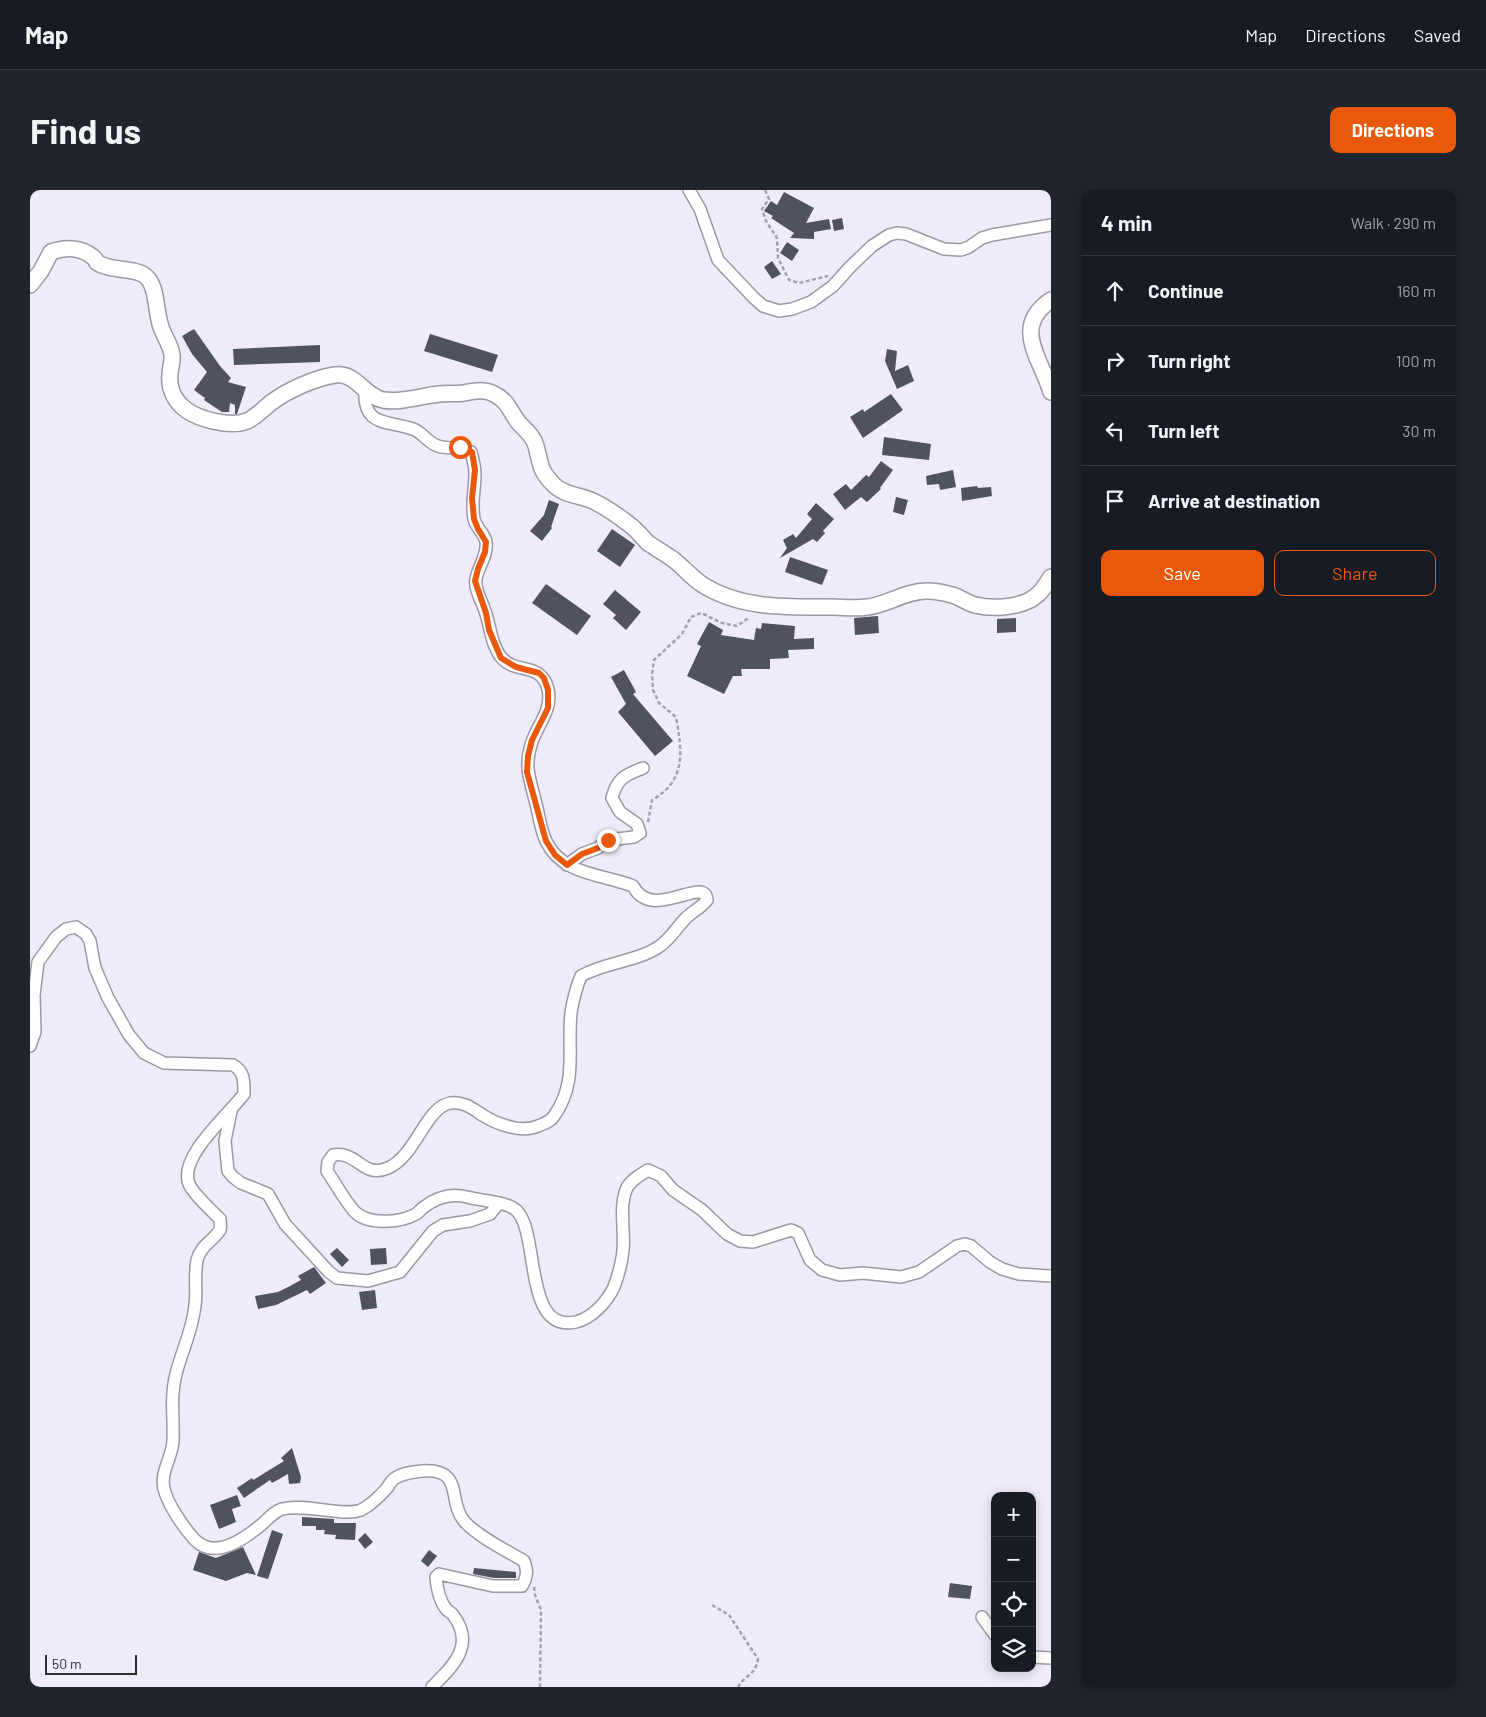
<!DOCTYPE html>
<meta charset="utf-8">
<style>
:root{--surface:#171b24;--page:#20242c;--text:#f1f3f6;--muted:#9ea1a6;--line:#363941;--accent:#ea580c}
body{margin:0;font-family:Barlow,sans-serif;background:var(--page);color:var(--text)}
.controls{position:absolute;right:15px;bottom:15px;display:grid;overflow:hidden;border-radius:10px;box-shadow:0 2px 12px #0003}
.controls button{width:45px;height:45px;display:grid;place-items:center;padding:0;border:0;border-bottom:1px solid var(--line);background:var(--surface);color:var(--text);font:25px sans-serif}
.scale{position:absolute;left:15px;bottom:12px;width:92px;box-sizing:border-box;padding-left:5px;border:2px solid #2e2d32;border-top:0;font-size:14px;line-height:18px;white-space:nowrap;color:#2e2d32;-webkit-text-stroke:4px #f0ebfa;paint-order:stroke}
.stop{position:absolute;width:15px;height:15px;margin:-11px;border:4px solid #ea580c;border-radius:50%;background:#fff}
.stop.end{background:#ea580c;border-color:#fff;box-shadow:0 1px 5px #0008}
.list{margin:0;padding:0;list-style:none}
h2{display:flex;justify-content:space-between;align-items:center;height:65px;margin:0;padding:0 20px;font-size:21px}
h2 small{font-size:16px;font-weight:400;color:var(--muted)}
.list li{display:grid;grid-template-columns:32px 1fr auto;gap:15px;align-items:center;box-sizing:border-box;height:70px;padding:0 20px;border-top:1px solid var(--line)}
.list b{display:block;font-size:19px;white-space:nowrap}
.list em{font-size:16px;font-style:normal;color:var(--muted)}
.actions{display:flex;gap:10px;padding:15px 20px}
.actions a{flex:1;padding:11px 0;border:1px solid var(--accent);border-radius:10px;text-align:center;font-size:18px;color:var(--accent)}
.actions .main{background:var(--accent);color:#fff}
.icon{flex:none;width:28px;height:28px;fill:none;stroke:currentColor;stroke-width:2;stroke-linecap:round;stroke-linejoin:round}
.map{position:relative;flex:none;width:1021px;height:1497px;overflow:hidden;border-radius:10px}
header{display:flex;align-items:center;gap:30px;box-sizing:border-box;height:70px;padding:0 25px;background:var(--surface);border-bottom:1px solid var(--line)}
header strong{font-size:24px}
nav{display:flex;gap:28px;margin-inline-start:auto;font-size:18px}
.intro{display:flex;align-items:center;justify-content:space-between;box-sizing:border-box;height:120px;padding:0 30px}
h1{margin:0;font-size:35px}
.button{padding:12px 22px;border-radius:10px;background:var(--accent);color:#fff;font-size:18px;font-weight:700}
main{display:flex;gap:30px;padding:0 30px}
aside{flex:1;background:var(--surface);border-radius:10px;box-shadow:0 2px 12px #0003}
.map>svg:first-child{display:block}
</style>
<header>
<strong>Map</strong>
<nav><a>Map</a><a>Directions</a><a>Saved</a></nav>
</header>
<div class="intro"><h1>Find us</h1><a class="button">Directions</a></div>
<main>
<div class="map">
<svg width="1021" height="1497" viewBox="0 0 1021 1497">
<rect width="100%" height="100%" fill="#f0ebfa"/>
<g fill="#4e535e">
<path d="M754,2L784,18L776,33L799,29L801,39L784,42V49L760,48L764,43L741,28L743,26L734,21L741,11L747,15Z"/>
<path d="M812,28L814,39L804,41L802,30Z"/>
<path d="M757,52L769,60L762,71L750,63Z"/>
<path d="M742,71L751,84L742,89L734,77Z"/>
<path d="M164,139L190,176L201,188L198,192L216,197L207,224H205V215L200,213L199,222H192L174,210L175,208L164,200L177,182L162,164L152,146Z"/>
<path d="M400,144L468,165L462,182L394,161Z"/>
<path d="M290,155V172L204,175L203,159Z"/>
<path d="M857,159L867,161L865,181L878,175L884,191L867,199L855,171Z"/>
<path d="M861,204L873,220L833,248L820,227L833,219L834,222Z"/>
<path d="M854,247L901,254L899,270L852,265Z"/>
<path d="M851,271L863,280L850,298L851,299L837,312L831,307L815,320L803,304L816,294L821,300L836,285L839,287Z"/>
<path d="M923,280L926,297L910,300L909,294L897,295L896,286Z"/>
<path d="M947,296L948,298L961,297L962,306L932,311L931,298Z"/>
<path d="M866,307L878,310L874,325L863,322Z"/>
<path d="M519,310L529,314L521,337L522,338L512,351L500,341L514,325Z"/>
<path d="M786,313L804,329L793,341L795,343L787,352L783,349L750,368L757,358L753,350L763,344L766,348L782,329L777,324Z"/>
<path d="M582,339L605,355L590,377L567,361Z"/>
<path d="M760,367L798,380L792,395L755,382Z"/>
<path d="M516,394L561,426L547,445L502,413Z"/>
<path d="M585,400L611,422L596,440L583,428L586,425L573,414Z"/>
<path d="M848,426L849,443L825,445L824,428Z"/>
<path d="M986,428V442L967,443V429Z"/>
<path d="M679,432L693,440L691,445L724,450L726,438L731,439L732,433L765,436L764,449L784,448V459L758,460L759,468L740,469V479H711L712,486H703L694,504L657,486L671,456L667,454Z"/>
<path d="M594,480L606,502L603,504L643,551L625,566L588,522L596,514L581,487Z"/>
<path d="M307,1058L319,1070L312,1077L300,1064Z"/>
<path d="M356,1058L357,1074L341,1075L340,1059Z"/>
<path d="M284,1077L296,1093L280,1104L277,1100L246,1115L228,1119L225,1106L248,1102L260,1096L271,1090L268,1086Z"/>
<path d="M345,1100L347,1118L332,1120L329,1102Z"/>
<path d="M262,1258L271,1287L270,1293L259,1294L258,1284L242,1293L240,1290L214,1308L207,1298L222,1288L223,1290L254,1271L251,1268Z"/>
<path d="M207,1305L211,1316L202,1319L206,1332L189,1339L180,1315Z"/>
<path d="M272,1327L304,1329V1333H326L325,1350L305,1349L306,1345L294,1344L295,1340H286V1336H272Z"/>
<path d="M242,1340L253,1344L238,1389L227,1386Z"/>
<path d="M335,1343L343,1352L335,1359L328,1350Z"/>
<path d="M213,1357L226,1385L217,1383L196,1391L163,1380L169,1362L186,1368Z"/>
<path d="M399,1360L407,1366L398,1377L391,1371Z"/>
<path d="M444,1378L486,1382V1388H464L443,1384Z"/>
<path d="M920,1393L942,1396L940,1409L918,1407Z"/>
</g>
<g fill="none" stroke-linecap="round" stroke-linejoin="round">
<g stroke="#9c97a5" stroke-width="14">
<g id="minor">
<path d="M659,0L670,19L688,70L724,108L733,116L749,121L762,119L781,112L803,96L820,77L842,56L859,45L867,43L876,44L914,59L931,60L939,57L952,48L962,45L1021,35"/>
<path d="M335,198C332,237 356,230 383,239C392,242 398,253 408,256C419,260 430,255 441,262C443,269 445,277 445,284C445,299 441,313 444,329C446,338 455,344 456,352C458,365 448,377 446,389C444,399 452,411 455,421C459,432 460,443 464,454C466,458 468,464 471,467C485,485 511,471 518,499C523,521 506,536 501,555C494,577 500,589 505,610C509,624 510,638 516,651C532,685 572,684 603,696C622,733 675,684 677,710C671,718 663,721 656,728C647,737 641,748 630,756C607,772 575,772 551,786C546,798 543,810 541,823C537,861 548,892 524,926C520,932 515,933 508,936C492,943 469,935 454,926C443,919 434,911 420,913C395,918 386,966 358,978C332,989 329,961 303,965L298,972L297,981C306,994 314,1010 325,1022C338,1035 370,1033 386,1024C389,1022 391,1019 394,1017C407,1007 421,1003 437,1007C451,1011 477,1011 487,1021C510,1045 493,1143 546,1132C562,1128 577,1112 584,1097C588,1086 592,1072 593,1060C595,1041 589,1018 596,1000C599,991 610,985 618,980L631,986L643,1000L672,1020L697,1044L710,1051L723,1052L761,1040L768,1043L780,1070L792,1080L810,1085L833,1083L871,1087L889,1082L927,1056L935,1054L941,1056L960,1072L972,1079L989,1084L1021,1086"/>
<path d="M537,675L552,664L568,658L578,650L604,647L610,643L607,634L590,622L582,608C587,588 595,585 613,578"/>
<path d="M0,856L5,842L4,805L8,772L26,747L36,739L46,737L56,744L60,751L65,778L78,808L99,845L114,863L134,873L203,875C215,882 214,892 214,904C199,924 148,967 159,994C164,1005 181,1020 190,1029C190,1032 191,1037 190,1040C183,1051 171,1055 167,1070C164,1085 167,1100 165,1115C163,1139 152,1160 146,1184C140,1206 144,1229 143,1251C142,1268 130,1282 134,1299C138,1315 154,1338 165,1350C185,1370 214,1349 231,1335C238,1329 243,1322 252,1319C275,1313 314,1327 331,1320C341,1315 350,1306 357,1298C359,1295 361,1291 364,1289C371,1283 383,1282 392,1281C435,1278 417,1311 434,1331C447,1346 477,1361 494,1371C498,1381 497,1387 492,1396H463L409,1384L406,1387C407,1399 409,1411 417,1420C419,1422 421,1422 423,1425C446,1455 423,1476 402,1497"/>
<path d="M201,921L195,951L198,981L203,987L211,993L238,1004L255,1034L299,1082L307,1088L338,1091L370,1082L403,1041L413,1035L440,1031L460,1024L469,1013"/>
<path d="M952,1427L965,1445"/>
<path d="M1002,1467L1021,1468"/>
</g>
</g>
<g stroke="#9c97a5" stroke-width="18">
<g id="tertiary">
<path d="M0,95L11,81L21,62C35,57 51,57 63,67C71,75 62,70 72,75C86,81 104,78 114,85C128,94 125,121 131,137C134,146 141,156 142,165C143,172 140,177 140,184C138,201 147,216 163,224C177,231 203,237 217,231C226,227 234,218 242,212C258,200 285,188 305,185C326,182 334,206 353,210C371,213 391,206 409,204C417,203 426,204 434,203C445,201 454,199 464,204C477,210 480,221 488,232C495,240 503,245 506,256C511,274 509,280 524,295C533,304 546,305 558,309C570,313 590,327 600,335C607,340 612,347 618,353C627,359 636,364 644,370C654,378 662,388 673,395C711,419 756,417 800,417C812,417 825,419 837,417C858,415 874,401 897,401C905,401 915,403 922,405C930,407 937,413 945,415C961,419 985,418 1000,410C1010,405 1015,396 1021,387"/>
<path d="M1021,110C981,137 1011,168 1021,202"/>
</g>
</g>
<g stroke="#a5a1ac" stroke-width="2.5" stroke-dasharray="4 2.5" stroke-linecap="butt">
<path d="M735,0L739,9L732,19L736,31L747,48L748,68L759,90L769,93L798,86"/>
<path d="M618,632L622,610C657,590 652,561 646,527L629,513L623,500L622,484L624,470L652,444L661,427L671,423L692,433L707,436L720,427"/>
<path d="M504,1397L505,1405L511,1420L510,1497"/>
<path d="M682,1415L699,1425L728,1469C725,1487 715,1484 708,1497"/>
</g>
<use href="#minor" stroke="#fff" stroke-width="11"/>
<use href="#tertiary" stroke="#fff" stroke-width="15"/>
</g>
<g fill="none" stroke-linecap="round" stroke-linejoin="round">
<path stroke="#ea580c" stroke-width="6" d="M430,257L442,262L445,280L442,308L444,329L448,339L456,352L455,362L448,379L445,391L456,423L459,440L471,468L486,477L509,483L514,488L518,500V518L502,550L498,566L497,582L516,651L525,665L537,675L552,664L568,658L578,650"/>
</g>
</svg>
<div class="controls">
<button>+</button>
<button>−</button>
<button><svg class="icon" aria-label="locate" viewBox="0 0 24 24"><circle cx="12" cy="12" r="6"/><path d="M12 2v4M12 18v4M2 12h4M18 12h4"/></svg></button>
<button><svg class="icon" aria-label="layers" viewBox="0 0 24 24"><path d="M12 4l9 5-9 5-9-5zM3 14l9 5 9-5"/></svg></button>
</div>
<div class="scale">50 m</div>
<div class="stop" style="left:430px;top:257px"></div>
<div class="stop end" style="left:578px;top:650px"></div>
</div>
<aside>
<h2>4 min<small>Walk · 290 m</small></h2>
<ul class="list">
<li><svg class="icon" aria-label="ahead" viewBox="0 0 24 24"><path d="M12 20V5M6 11l6-6 6 6"/></svg><div><b>Continue</b></div><em>160 m</em></li>
<li><svg class="icon" aria-label="right" viewBox="0 0 24 24"><path d="M7 20v-9h11M14 6l5 5-5 5"/></svg><div><b>Turn right</b></div><em>100 m</em></li>
<li><svg class="icon" aria-label="left" viewBox="0 0 24 24"><path d="M17 20v-9H6M10 6l-5 5 5 5"/></svg><div><b>Turn left</b></div><em>30 m</em></li>
<li><svg class="icon" aria-label="arrive" viewBox="0 0 24 24"><path d="M6 21V4h12l-3 4 3 4H6"/></svg><div><b>Arrive at destination</b></div></li>
</ul>
<div class="actions"><a class="main">Save</a><a>Share</a></div>
</aside>
</main>
